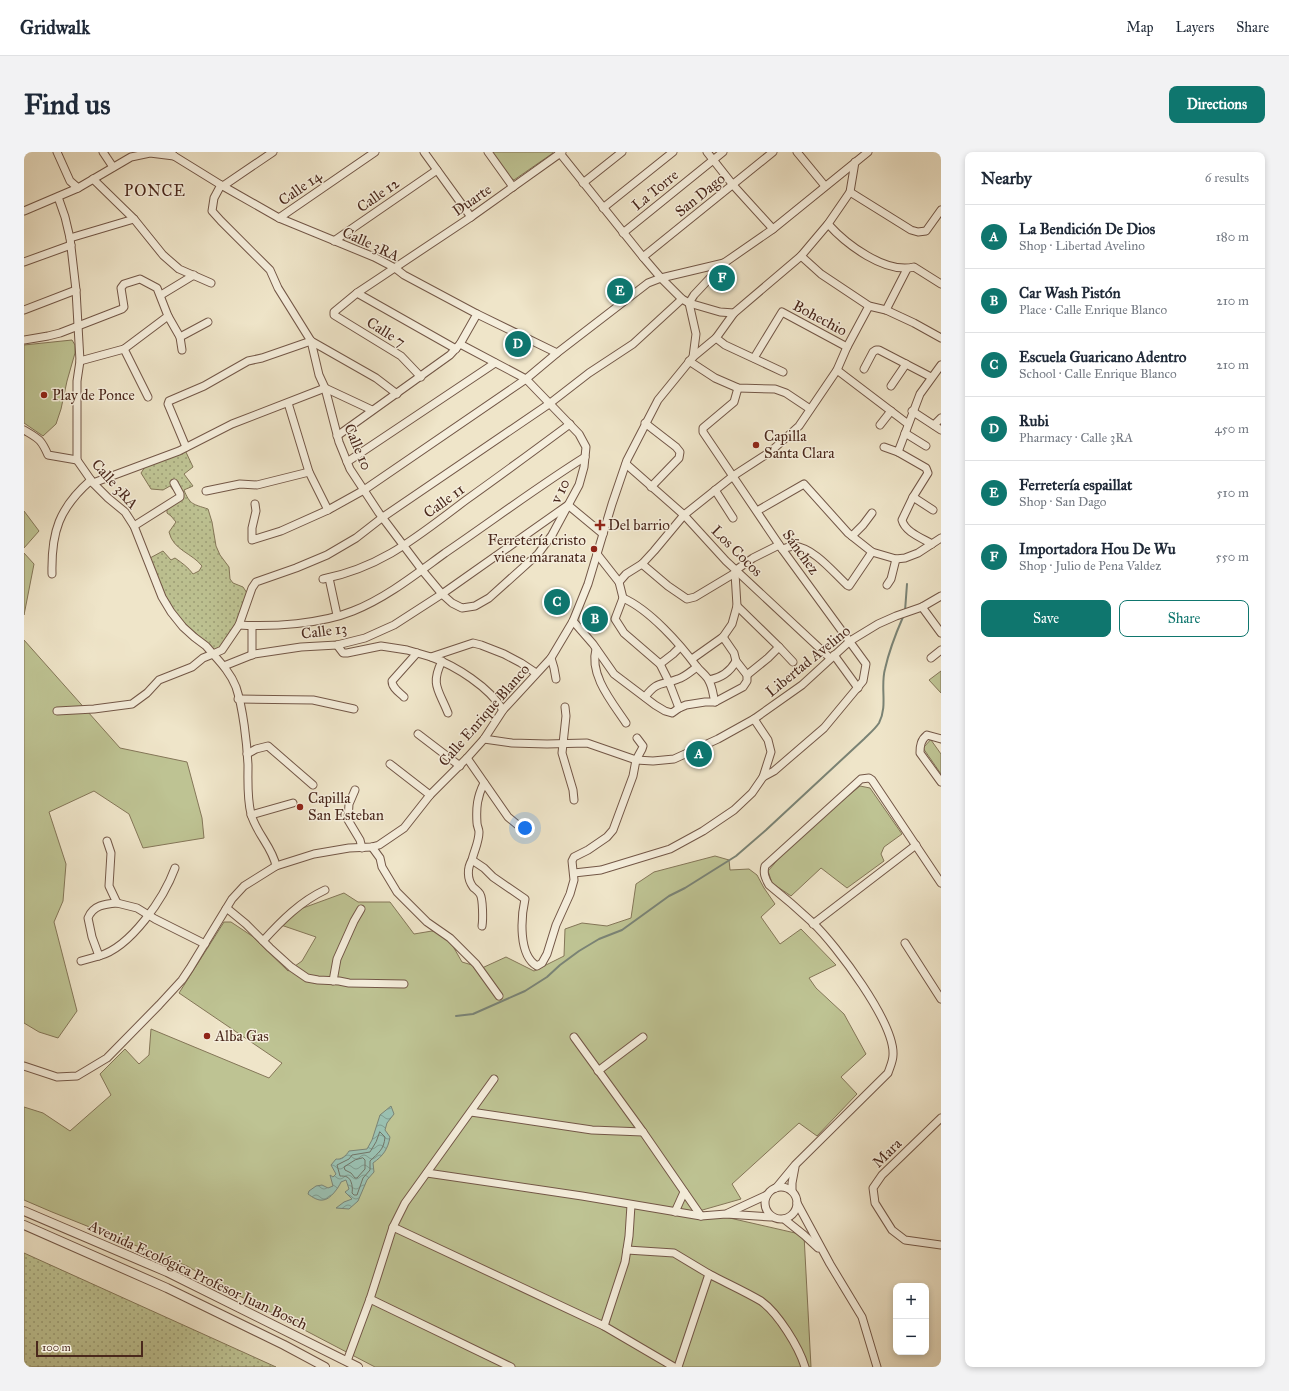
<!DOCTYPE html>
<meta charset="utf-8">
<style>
:root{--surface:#fff;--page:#f2f2f3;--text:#1f2937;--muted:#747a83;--line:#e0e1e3;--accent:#0f766e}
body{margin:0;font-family:"IM FELL Great Primer",serif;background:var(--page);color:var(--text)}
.controls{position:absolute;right:12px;bottom:12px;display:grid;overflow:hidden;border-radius:8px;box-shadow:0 2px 6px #0003}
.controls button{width:36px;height:36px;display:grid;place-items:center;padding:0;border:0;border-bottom:1px solid var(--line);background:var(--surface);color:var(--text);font:20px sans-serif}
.scale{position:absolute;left:12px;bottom:10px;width:107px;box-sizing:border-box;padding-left:4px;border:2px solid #4a281c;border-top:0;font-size:11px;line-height:14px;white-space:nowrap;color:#4a281c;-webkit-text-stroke:3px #f5eedc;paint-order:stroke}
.you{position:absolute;left:501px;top:676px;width:14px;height:14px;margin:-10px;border:3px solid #fff;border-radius:50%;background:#1a73e8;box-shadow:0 0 0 6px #1a73e833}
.badge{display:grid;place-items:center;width:26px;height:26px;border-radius:50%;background:var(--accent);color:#fff;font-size:13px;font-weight:700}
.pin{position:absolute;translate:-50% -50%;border:2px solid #fff;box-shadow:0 1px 4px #0006}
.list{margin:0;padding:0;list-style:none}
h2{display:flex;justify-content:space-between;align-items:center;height:52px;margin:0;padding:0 16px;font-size:17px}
h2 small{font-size:13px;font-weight:400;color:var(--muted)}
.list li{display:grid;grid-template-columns:26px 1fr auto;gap:12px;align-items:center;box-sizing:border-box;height:64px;padding:0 16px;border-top:1px solid var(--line)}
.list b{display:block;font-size:15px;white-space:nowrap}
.list p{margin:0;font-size:13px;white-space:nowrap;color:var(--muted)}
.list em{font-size:13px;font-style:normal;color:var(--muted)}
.actions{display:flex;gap:8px;padding:12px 16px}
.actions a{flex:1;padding:9px 0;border:1px solid var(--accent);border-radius:8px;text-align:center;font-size:14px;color:var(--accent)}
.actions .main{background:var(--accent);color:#fff}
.map{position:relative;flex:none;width:917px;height:1215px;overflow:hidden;border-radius:8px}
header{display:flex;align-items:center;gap:24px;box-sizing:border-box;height:56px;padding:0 20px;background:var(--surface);border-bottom:1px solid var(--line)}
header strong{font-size:19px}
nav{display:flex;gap:22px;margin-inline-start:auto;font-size:14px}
.intro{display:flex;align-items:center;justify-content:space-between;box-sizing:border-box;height:96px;padding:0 24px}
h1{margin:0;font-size:28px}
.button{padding:10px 18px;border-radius:8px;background:var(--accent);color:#fff;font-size:14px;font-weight:700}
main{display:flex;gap:24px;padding:0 24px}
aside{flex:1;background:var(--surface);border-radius:8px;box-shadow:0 2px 6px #0003}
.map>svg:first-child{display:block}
</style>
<header>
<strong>Gridwalk</strong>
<nav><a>Map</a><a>Layers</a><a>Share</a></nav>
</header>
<div class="intro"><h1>Find us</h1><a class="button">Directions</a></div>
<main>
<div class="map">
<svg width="917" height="1215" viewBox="0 0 917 1215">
<defs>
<pattern id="park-dots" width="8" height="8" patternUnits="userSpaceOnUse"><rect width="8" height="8" fill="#bec393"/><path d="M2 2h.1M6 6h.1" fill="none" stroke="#9c9e77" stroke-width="1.8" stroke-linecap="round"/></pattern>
<pattern id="water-waves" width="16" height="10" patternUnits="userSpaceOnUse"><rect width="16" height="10" fill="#9ac0b1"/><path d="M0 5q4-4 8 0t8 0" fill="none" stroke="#809c8f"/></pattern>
</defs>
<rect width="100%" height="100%" fill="#efe5c9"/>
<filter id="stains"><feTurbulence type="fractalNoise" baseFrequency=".005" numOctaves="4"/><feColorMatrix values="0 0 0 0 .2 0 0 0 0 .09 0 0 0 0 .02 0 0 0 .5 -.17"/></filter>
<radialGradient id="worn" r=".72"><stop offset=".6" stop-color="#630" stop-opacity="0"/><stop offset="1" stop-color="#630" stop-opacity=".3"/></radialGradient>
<g fill="#bec393" stroke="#847658">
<path d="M464,0H529V1L490,28L479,21Z"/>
<path d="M48,188L51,193V201L43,229L37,257L32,272L19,284L0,271V193Z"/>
<path d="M0,359L15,379L0,396Z"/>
<path d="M0,401L10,412L0,463Z"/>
<path d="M0,488L96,596L163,610L178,666L180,686L119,696L105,662L70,639L25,660L42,712L39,749L30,770L53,859L34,886L15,880L0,871Z"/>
<path d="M917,519V541L905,528Z"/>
<path d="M910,584L907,588L917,602V622L899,596Z"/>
<path d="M836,634L846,636L878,682L860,695L857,702L860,709L823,736L797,716L767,744L748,731L744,719L769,690Z"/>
<path d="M691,704L705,708L706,718L725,717L733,723L740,736L751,752L737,765L756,792L777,777L812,813L785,826L792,836L820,862L842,902L817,925L833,942L793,984L775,971L708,1032L717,1047L675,1059L780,1083L787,1215H351L206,1139L163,1114L28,1060L0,1048V955L19,961L46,979L87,943L76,922L101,897L115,912L125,903L127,877L245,926L258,911L155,841L200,770H207L228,784L264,819L278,809L292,785L254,772L268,760L320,741L334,750H366L390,782L408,779L422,782L438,810L458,816L482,805L510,819L540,804L541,777L558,771L583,774L607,766L612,732L630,720Z"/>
</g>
<g fill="url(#park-dots)" stroke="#847658">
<path d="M161,298L169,315L160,322L169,334L160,338C166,353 169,352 184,357L188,370L192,394L196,403L205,415L206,427L209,431L219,435L223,441L221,456L205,489L192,499L148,460L126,406L139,399L147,408L151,406C158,411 164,415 169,422L175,419L178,414C168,401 149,398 145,380L152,370L147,364L143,361V354L154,344L146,334L139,338L127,337L117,321L121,315Z"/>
<path d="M0,1101L252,1215H0Z"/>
</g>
<path fill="url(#water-waves)" stroke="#7a8375" d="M367,954L370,962L363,971L361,978L366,985C364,997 359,1004 349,1011L350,1020L343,1028L334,1049L325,1057L312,1056L320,1050L328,1047L321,1040L325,1037L322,1028L317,1030C315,1035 306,1048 299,1048C294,1049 288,1045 284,1042L285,1039L292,1034L298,1033L304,1036L309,1034L306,1023L309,1025L312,1022L307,1013L312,1007C317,1008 322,1004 325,999L343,997L348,988L356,963Z"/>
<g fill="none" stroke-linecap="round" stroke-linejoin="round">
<g stroke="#727466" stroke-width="1">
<path d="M356,980L361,985C360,998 354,1001 346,1009V1018L339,1026L333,1043H330L328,1041C329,1037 328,1027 323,1025C322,1024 317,1024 316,1024L313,1013L325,1007L328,1003L346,1000L352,990Z"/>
<path d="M339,1006L341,1008V1017L333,1026H331L327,1021L321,1018L320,1015L331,1008Z"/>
</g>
<g stroke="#7a8375" stroke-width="2">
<path d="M881,459L883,432"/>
<path d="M432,864L449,862L501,839L523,825L536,813L555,799L575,787L598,778L645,744L661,736L712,704L742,678L840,587C845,582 851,577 855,571C864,554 856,535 861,517C865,499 872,481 879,465"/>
</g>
<g stroke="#735747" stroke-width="9">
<g id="minor">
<path d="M33,0L46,29L54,36"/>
<path d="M79,0L89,15"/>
<path d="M146,0L150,4L197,33L255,66L350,105L371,116L380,123L453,162L533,201"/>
<path d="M400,0L447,65"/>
<path d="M464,0L489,35"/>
<path d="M535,0L619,105L637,126L658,147L665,151L696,160L710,161L777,104L804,72L826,40L831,10"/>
<path d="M683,0L709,33L749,77"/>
<path d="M773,0L801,34"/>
<path d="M69,27L110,67L139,103L155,117L187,131"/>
<path d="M559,31L598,0"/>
<path d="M197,33L190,46L188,59L197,69L246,118L254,136L287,189L352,226L373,242"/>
<path d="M199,34L249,0"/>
<path d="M826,40L887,78L894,80L902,79L917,58"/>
<path d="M34,45L41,65L46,86L52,138L56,209L53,229V308L69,331L84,346L101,360L110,374L138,445L147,460L159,475L170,485L182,494L189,502L198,498L215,473L228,436L232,430L272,416L303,403L332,386L359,365L525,252L565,221L609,192L658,147"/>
<path d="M579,56L649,0"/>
<path d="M0,59L54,36L107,5L126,1L150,4"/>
<path d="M255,66L351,0"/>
<path d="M804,72C822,92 861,122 890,115L917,132"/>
<path d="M599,81L699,0"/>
<path d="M46,86L110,67"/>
<path d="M310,89L413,18"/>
<path d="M777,104L797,122L845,154L862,158L890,171L917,186"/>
<path d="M619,105L749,0"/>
<path d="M0,110L47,93"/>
<path d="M333,141L432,197"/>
<path d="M137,143L170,123"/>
<path d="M665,151L670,143L700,111L749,77L844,0"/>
<path d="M0,158L52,138"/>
<path d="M862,158L883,117"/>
<path d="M710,161L692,186L701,193L759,220"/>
<path d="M144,164L156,185L158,198"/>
<path d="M156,185L184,170"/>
<path d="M0,188L24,184L36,181L98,157L100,155L97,136L100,132L116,127L133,136L144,164L100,197L56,209"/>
<path d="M287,189L295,223L301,236L315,290L326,317L355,361L398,418L418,442L428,451L438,456L451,454L465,446L514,402L528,383L555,333L560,315L562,295L555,282L502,227L436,192"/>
<path d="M100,197L124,245"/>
<path d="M669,205L692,186"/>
<path d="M730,206L758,160L823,195"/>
<path d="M665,209L691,226L714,236L751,237L762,241L786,257"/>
<path d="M840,217L849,200L852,198H855L907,225"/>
<path d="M813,218L884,272"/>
<path d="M397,225L377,204L310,163V160L333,141L447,65L538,0"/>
<path d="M867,234L882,212"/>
<path d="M264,251L285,320L304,358"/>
<path d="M888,259L917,278"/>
<path d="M621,271L652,295L656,300L655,306L627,335"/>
<path d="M856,273L867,259"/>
<path d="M910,273L917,266"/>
<path d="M0,278C15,287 17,287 24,303L53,308"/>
<path d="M881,281L902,294"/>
<path d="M313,284L426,203L436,192L453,162"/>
<path d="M162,295L144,252L145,249L180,234L224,209L238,206L287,189"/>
<path d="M860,295L874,300L896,242L917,213"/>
<path d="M874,300L902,316L904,321L889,345L878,368C881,380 898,386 908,392"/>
<path d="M323,310L471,211"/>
<path d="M602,312L660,363L702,409L806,506"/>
<path d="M69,331L155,299L208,272L301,236L348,258"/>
<path d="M691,338L709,366"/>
<path d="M182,339L216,332L233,333L285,320"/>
<path d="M889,345L909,358"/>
<path d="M231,352L232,359L228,376V388L257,379L304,358L340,338L502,227L533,201L624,131L637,126L700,111"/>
<path d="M733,359L780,332L824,381L848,400L872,407L881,406L894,401L917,386"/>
<path d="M110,374L156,345V342L150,331"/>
<path d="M828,384L839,373L848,361"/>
<path d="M758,397C762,396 767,394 770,394C790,396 809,420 823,433L825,434L848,400"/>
<path d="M573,402L595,430"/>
<path d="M618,412L644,434L663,447L671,445L711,421"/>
<path d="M28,422C27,380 35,356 67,328"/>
<path d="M305,426L313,463"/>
<path d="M299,427C359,415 395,383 442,348C477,323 511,298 546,272"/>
<path d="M863,433L867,427L872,407"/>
<path d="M599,446C626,458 656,492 673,515C677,520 683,524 685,529C689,536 689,544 691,550"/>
<path d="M713,454L755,495L744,506L723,523"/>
<path d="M898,455L917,481"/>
<path d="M549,469L569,492L590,522L631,553L641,559L648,561L655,556L662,553L681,550H691L719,535L723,529V523L712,509L710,501L699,485"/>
<path d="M215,473C249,475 297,472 329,459C362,446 392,422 421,401C468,369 513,335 561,305"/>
<path d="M228,474V503"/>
<path d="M313,493L319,501H323L357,494L383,498L407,505L449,491L457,493L480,502L497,511L512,521"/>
<path d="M755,495L769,510"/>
<path d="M572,497C565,523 588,550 602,571"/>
<path d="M810,503L834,536"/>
<path d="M407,505C432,514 465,535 479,558"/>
<path d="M527,506L530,516L532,527"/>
<path d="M907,506L917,498"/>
<path d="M668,507L699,485L708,472L713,454L711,421L712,418L729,406L755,393"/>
<path d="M418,509C406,533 415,538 424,561"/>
<path d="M636,512L649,502L656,495"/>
<path d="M200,514L230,502L277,495L313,493L341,486L361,477L370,473L418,442L544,353L579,382"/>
<path d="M685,528C697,526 706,520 712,509"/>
<path d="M380,545C375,540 368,536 368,529L393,501"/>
<path d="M621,545C634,528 637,534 654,527C661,525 667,519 673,515"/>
<path d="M214,547L289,548L330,557"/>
<path d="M541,555L542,564L538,601L549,638L550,648"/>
<path d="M655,556L645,530L636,512L600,481L591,467L599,446L595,430L602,422L618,412L630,399L660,363L709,324L746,300L775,274L813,218L823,195L845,154"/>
<path d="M33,559L70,557L108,552L123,541L135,528L168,515L179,506L189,502C198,512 207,522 212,535C219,556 223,591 224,613C224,630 223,646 227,662C232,681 249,696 252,714"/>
<path d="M730,567L744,588L747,600L739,625"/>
<path d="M394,582L436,614"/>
<path d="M460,587L488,591L523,592L563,591L612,608L629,609L650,607L694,587L730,567L778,533L826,489L854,472L872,464L898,455L917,444"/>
<path d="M917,587L903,583C897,588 896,593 896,601L917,630"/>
<path d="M223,602L232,597L244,594L289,633"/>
<path d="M443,606L484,665L501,679"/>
<path d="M366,612L406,643"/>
<path d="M460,631C453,645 452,656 453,671C453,674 455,677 455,680C455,690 450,699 448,708L460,716L469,725L501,747C497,765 494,803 513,814L518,811L523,802L532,773L546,742L550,728L548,709L550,705L564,698L583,685L589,678L609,624L612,608L618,597L619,594L613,586"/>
<path d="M331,638L325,652L324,668L336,688L338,696"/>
<path d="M227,663L269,651"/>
<path d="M83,689L87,701L85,734L93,751C81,752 69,753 64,766L68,785L75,804C107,795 140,746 151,716"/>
<path d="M348,695L356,706L358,715L373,740L403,770L426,786L452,812L475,844"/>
<path d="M448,708C443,716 443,727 449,735C451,737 454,739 456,742C459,747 459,768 458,774"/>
<path d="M550,721L577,718L646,697L679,679L710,658L728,641L739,625L750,619L800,576L839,529L842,512L758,397L679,280V276L710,250L714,236"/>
<path d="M93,751L113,756L131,767L181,792"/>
<path d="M202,757L205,758L222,772L246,796L267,815L283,826L294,828L315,829L325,831L380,832"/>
<path d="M789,772L892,693"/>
<path d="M239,789C257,769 277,749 301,738"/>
<path d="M881,791L917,847"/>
<path d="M57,809L75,804"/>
<path d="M309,829L313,807L330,769L337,757"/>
<path d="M550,885L619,980L677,1064"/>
<path d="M0,914L33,925L53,924L83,906L135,853L158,828L166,816L208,747L220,734L252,714L290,702L325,696L348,695L355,693L380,676L406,643L443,606L460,587L479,558L527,506L549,469L564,432L588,352L603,308L634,248L669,205L672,182L665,151"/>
<path d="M574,919L619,885"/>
<path d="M447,960L568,978L619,980"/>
<path d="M917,966L858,1023L849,1036L851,1051L868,1078L881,1088L917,1093"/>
<path d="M403,1021L558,1044L677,1064L702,1062L747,1065"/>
<circle cx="757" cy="1051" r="16"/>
<path d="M752,1036L771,1013L864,921C866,915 869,909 869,903C871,871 812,793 789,771C775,758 760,745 745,733C741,726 739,721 741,714L837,627L845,626L848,628L917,731"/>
<path d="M768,1039V1031L771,1015"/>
<path d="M773,1051L806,1112L838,1165L853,1215"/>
<path d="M651,1060L660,1040"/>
<path d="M704,1061L743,1043"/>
<path d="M760,1067L780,1083L794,1096"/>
<path d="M369,1075L580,1174L650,1215"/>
<path d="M603,1098L650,1101L685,1122L654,1215"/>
<path d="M685,1122C702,1131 720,1139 737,1149C754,1161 775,1195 781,1215"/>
<path d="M346,1147L487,1215"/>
<path d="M580,1174L601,1110L605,1084L607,1053"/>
<path d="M323,1209L346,1147L369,1075L381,1051L470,927"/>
</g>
</g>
<g stroke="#735747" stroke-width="10">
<g id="tertiary">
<path d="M0,1059L143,1120L334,1215"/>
<path d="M0,1073L143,1136L260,1193L301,1215"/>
</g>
</g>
<use href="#minor" stroke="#f5eedc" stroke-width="7"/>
<use href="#tertiary" stroke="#f5eedc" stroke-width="8"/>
</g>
<g fill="#8f2418" stroke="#f5eedc" stroke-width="1.5">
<circle cx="20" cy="243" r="4"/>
<circle cx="732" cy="293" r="4"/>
<path d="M574 367h4v4h4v4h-4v4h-4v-4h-4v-4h4z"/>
<circle cx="570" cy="397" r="4"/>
<circle cx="276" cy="655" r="4"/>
<circle cx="183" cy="884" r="4"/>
</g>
<g text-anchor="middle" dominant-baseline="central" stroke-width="3" stroke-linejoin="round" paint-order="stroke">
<g font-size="15" fill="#4a281c" stroke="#f5eedc">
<text transform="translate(276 36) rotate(-35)">Calle 14</text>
<text transform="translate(631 38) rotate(-39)">La Torre</text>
<text transform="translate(354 43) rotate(-35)">Calle 12</text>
<text transform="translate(676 43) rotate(-39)">San Dago</text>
<text transform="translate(448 48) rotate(-35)">Duarte</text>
<text transform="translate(347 92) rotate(25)">Calle 3RA</text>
<text transform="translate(796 166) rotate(28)">Bohechio</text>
<text transform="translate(362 180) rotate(32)">Calle 7</text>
<text transform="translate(334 295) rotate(67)">Calle 10</text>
<text transform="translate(91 332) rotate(48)">Calle 3RA</text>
<text transform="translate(536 339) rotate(-65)">v 10</text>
<text transform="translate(420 349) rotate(-36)">Calle 11</text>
<text transform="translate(713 399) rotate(45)">Los Cocos</text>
<text transform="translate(777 400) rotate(54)">Sánchez</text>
<text transform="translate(300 479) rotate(-7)">Calle 13</text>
<text transform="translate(784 509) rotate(-39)">Libertad Avelino</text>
<text transform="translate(460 563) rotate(-49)">Calle Enrique Blanco</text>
<text transform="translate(863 1001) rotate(-45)">Mara</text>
<text transform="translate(174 1123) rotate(25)">Avenida Ecológica Profesor Juan Bosch</text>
</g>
<g font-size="15" fill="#4a281c" stroke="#f5eedc" text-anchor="start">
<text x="28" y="243">Play de Ponce</text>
<text x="740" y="284">Capilla<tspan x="740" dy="17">Santa Clara</tspan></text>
<text x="584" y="373">Del barrio</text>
<text x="562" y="388" text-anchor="end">Ferretería cristo<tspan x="562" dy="17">viene maranata</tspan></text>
<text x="284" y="646">Capilla<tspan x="284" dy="17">San Esteban</tspan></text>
<text x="191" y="884">Alba Gas</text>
</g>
<g font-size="16" letter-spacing="1" fill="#4a281c" stroke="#f5eedc">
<text x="131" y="38">PONCE</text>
</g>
</g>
<rect width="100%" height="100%" filter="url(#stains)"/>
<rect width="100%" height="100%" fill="url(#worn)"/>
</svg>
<div class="controls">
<button>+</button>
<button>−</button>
</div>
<div class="scale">100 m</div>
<div class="you"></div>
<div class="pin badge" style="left:675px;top:602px">A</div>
<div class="pin badge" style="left:571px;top:467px">B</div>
<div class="pin badge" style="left:533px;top:450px">C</div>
<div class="pin badge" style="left:494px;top:192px">D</div>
<div class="pin badge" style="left:596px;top:139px">E</div>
<div class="pin badge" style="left:698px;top:126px">F</div>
</div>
<aside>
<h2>Nearby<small>6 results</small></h2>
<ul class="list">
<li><span class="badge">A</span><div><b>La Bendición De Dios</b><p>Shop · Libertad Avelino</p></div><em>180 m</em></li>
<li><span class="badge">B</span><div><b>Car Wash Pistón</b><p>Place · Calle Enrique Blanco</p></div><em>210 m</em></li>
<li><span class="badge">C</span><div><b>Escuela Guaricano Adentro</b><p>School · Calle Enrique Blanco</p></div><em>210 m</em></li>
<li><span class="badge">D</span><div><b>Rubi</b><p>Pharmacy · Calle 3RA</p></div><em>450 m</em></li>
<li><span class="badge">E</span><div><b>Ferretería espaillat</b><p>Shop · San Dago</p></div><em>510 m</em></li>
<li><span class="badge">F</span><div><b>Importadora Hou De Wu</b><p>Shop · Julio de Pena Valdez</p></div><em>550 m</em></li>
</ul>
<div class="actions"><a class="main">Save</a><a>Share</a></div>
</aside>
</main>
